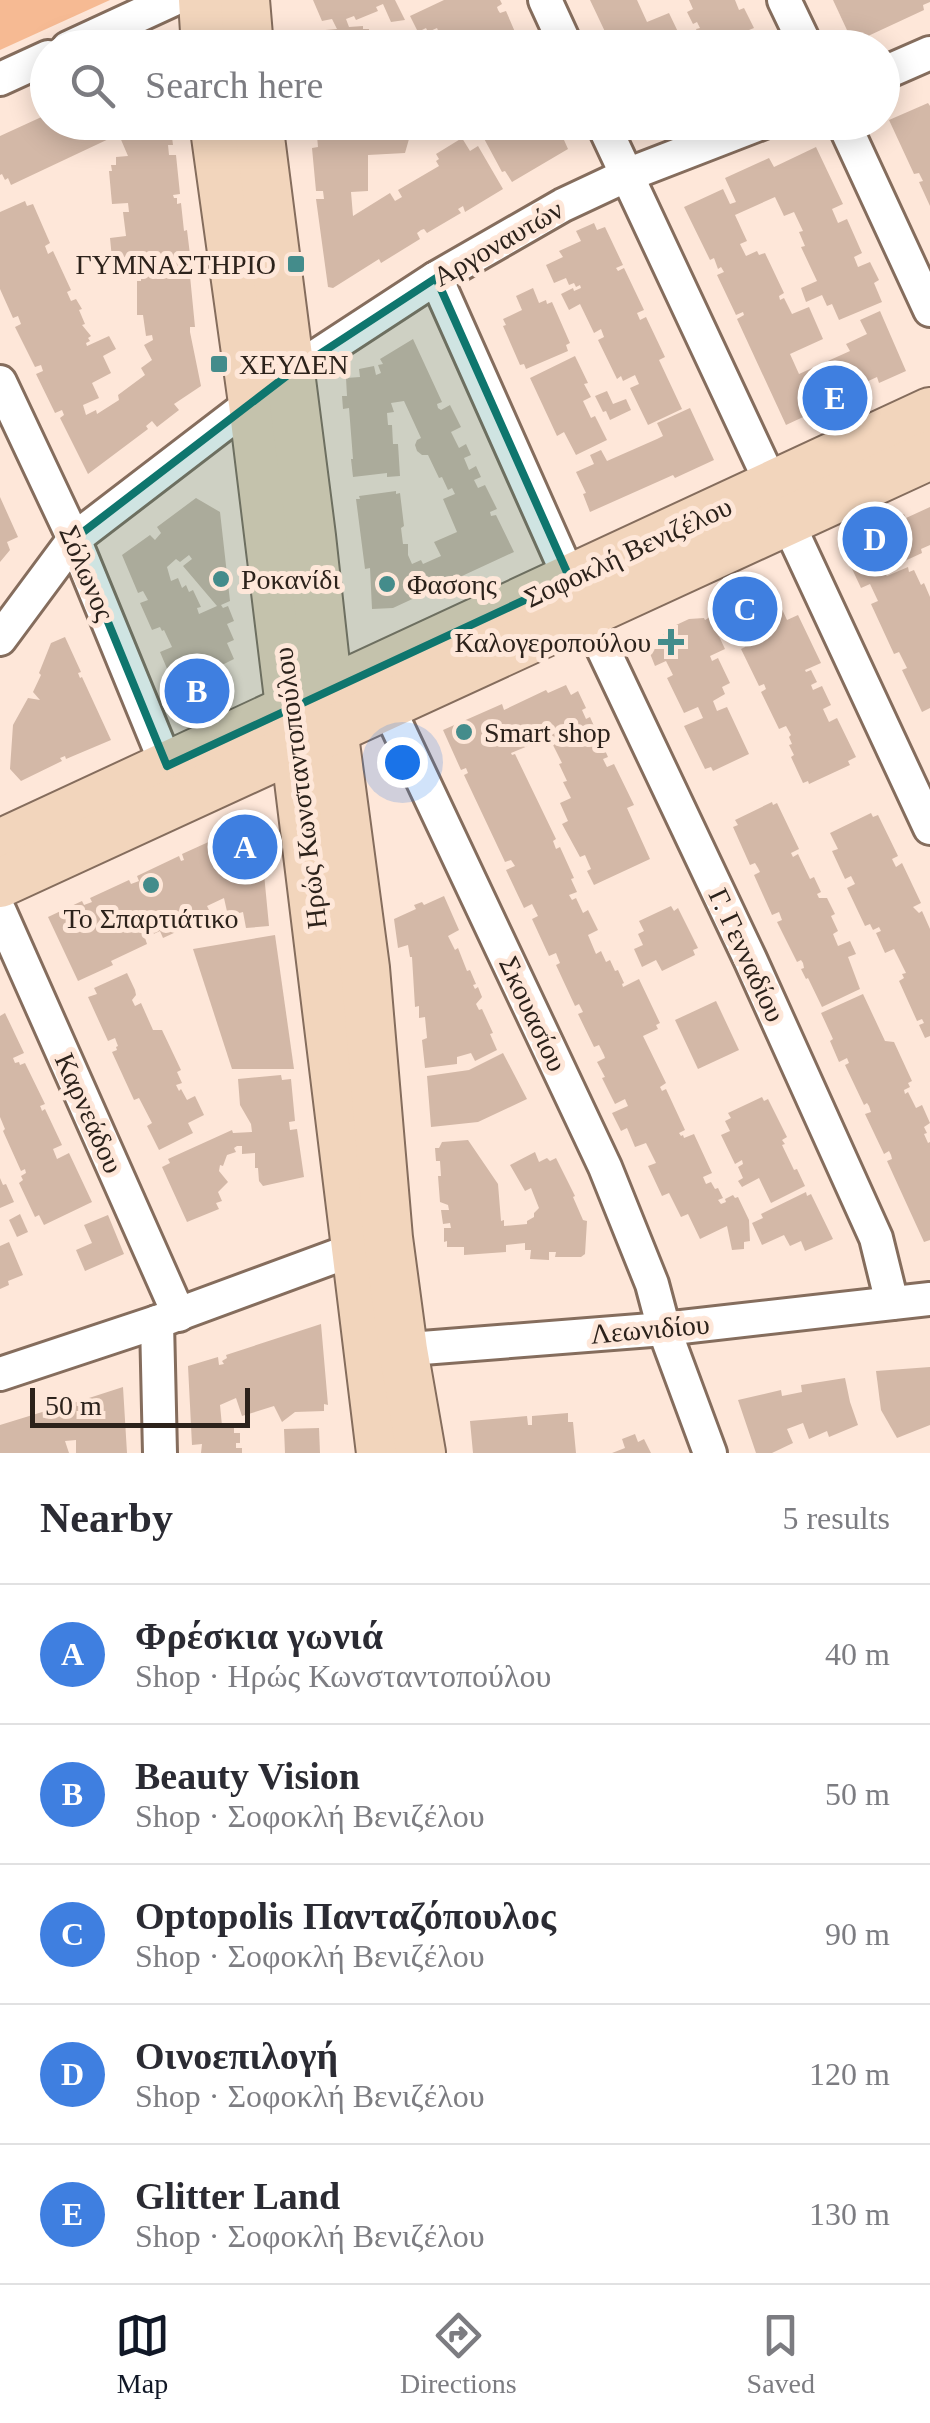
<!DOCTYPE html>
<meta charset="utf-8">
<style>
:root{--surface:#fff;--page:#f2f2f3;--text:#2b2b33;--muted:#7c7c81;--line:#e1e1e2;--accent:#111827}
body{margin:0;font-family:"Times New Roman",serif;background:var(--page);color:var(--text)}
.scale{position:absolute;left:30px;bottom:25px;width:220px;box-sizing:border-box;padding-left:10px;border:5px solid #2c221b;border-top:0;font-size:28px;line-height:35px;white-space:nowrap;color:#2c221b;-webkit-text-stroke:8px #fee7d9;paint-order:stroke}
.you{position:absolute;left:402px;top:762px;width:35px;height:35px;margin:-25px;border:8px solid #fff;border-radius:50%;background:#1a73e8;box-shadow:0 0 0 15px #1a73e833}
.badge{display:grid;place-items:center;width:65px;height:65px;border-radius:50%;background:var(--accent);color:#fff;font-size:32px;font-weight:700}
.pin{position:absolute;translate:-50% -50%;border:5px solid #fff;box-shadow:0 2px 10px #0006}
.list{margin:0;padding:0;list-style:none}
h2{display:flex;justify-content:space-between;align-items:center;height:130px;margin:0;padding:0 40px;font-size:42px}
h2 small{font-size:32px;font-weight:400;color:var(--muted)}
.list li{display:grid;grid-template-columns:65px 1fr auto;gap:30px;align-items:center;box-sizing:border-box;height:140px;padding:0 40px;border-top:2px solid var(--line)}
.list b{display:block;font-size:38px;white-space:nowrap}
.list p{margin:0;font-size:32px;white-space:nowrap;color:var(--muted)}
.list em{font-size:32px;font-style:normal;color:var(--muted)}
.icon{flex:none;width:55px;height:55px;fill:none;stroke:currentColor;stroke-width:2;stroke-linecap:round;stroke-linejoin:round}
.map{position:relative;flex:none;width:930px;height:1453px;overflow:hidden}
.search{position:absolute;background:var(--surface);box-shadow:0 5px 25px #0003;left:30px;right:30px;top:30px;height:110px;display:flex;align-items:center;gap:25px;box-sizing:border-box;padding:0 35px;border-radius:55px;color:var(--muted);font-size:38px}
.sheet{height:830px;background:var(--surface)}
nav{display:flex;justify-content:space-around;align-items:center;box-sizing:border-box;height:140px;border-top:2px solid var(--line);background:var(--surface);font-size:28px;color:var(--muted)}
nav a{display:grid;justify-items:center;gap:5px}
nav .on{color:var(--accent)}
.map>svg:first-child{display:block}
</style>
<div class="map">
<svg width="930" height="1453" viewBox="0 0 930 1453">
<rect width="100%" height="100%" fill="#fee7d9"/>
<path fill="#f6ba93" d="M0,0H110L0,50Z"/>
<g fill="#d3b8a7" fill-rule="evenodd">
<path d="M313,0H395L405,20L391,22L383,4L376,7L378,11L356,20L354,16L346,19L349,27L363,26V29H369L370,48H299V39H303L302,32L337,29L332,19L322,21Z"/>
<path d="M444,0H500L502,4L497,7L498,10L500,13L506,11L515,32L510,34L513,41L517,40L520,48H441L439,42L442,40L437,28L428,32L426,28L418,32L410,16Z"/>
<path d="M590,0H637L647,22L669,13L679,34L657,44L658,48H604L616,42L613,35L608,38Z"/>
<path d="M689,0H735L739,10L744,8L754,28L749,30L753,39L757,37L762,48H705L696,29L700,28L697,22L693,24L687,12L693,9Z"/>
<path d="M833,0H930V2L923,5L924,10L853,43Z"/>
<path d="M928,103L930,106V206L919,182L923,181L919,173L914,174L889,120Z"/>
<path d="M48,114V122H170L173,145H168L169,155H176L180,194L173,195L174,198H177V204L181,203L184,231L187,230L192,271H185V277L190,276L195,327H190V332L201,386L174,404L179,410L157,427L152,421L146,426L148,429L88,474L60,418L64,415L62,410L55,413L36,374L43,371L41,365L35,367L15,327L21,324L18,316L13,318L0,289V212L25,201L27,206L33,204L50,243L45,246L48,254L53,251L71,290L67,292L71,301L76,299L82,309L79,310L85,324L82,325L91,336L88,338L90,341L86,343L87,346L109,336L116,349L103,356L111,373L92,383L99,398L83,405L86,415L96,410L97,414L119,400L118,395L145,375L141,368L152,360L144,345L153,340L152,335L146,336L143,315H137V281H141V276L114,279L110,238L126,236L123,212H129L128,203L112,204L109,171H112L111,165H116V157L128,156L116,128L112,130L115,136L11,185L8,178L5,180L2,174L0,175V136Z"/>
<path d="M308,122L378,123L379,130L376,131V136L411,132L405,153L368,155V191L351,192L353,216L390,193L395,201L402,197L398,190L439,166L436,161L439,159L436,154L462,138L470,151L478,146L503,189L465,212L463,206L458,209L461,213L427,233L424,229L421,230L417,233L420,239L381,263L379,259L333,288L328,287L316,199H324L323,191H316L312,148L318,147L317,136L310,137Z"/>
<path d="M487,122H556L568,149L512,182L505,171L502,172L481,133L490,128Z"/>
<path d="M816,147L843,204L832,209L838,223L847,219L862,253L854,257L858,267L870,262L879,280L874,283L882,302L839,320L832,304L827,306L822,295L806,302L801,288L817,281L801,247L805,246L799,232L803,231L794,212L784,216L775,197L735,215L747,241L740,244L746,256L757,251L759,255L765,253L784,293L779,296L780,300L784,298L792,314L809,307L823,339L790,354L799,374L850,351L846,344L867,334L860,320L880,311L906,371L879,383L877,377L864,383L865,385L849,392L852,399L821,412L818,404L813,406L816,411L786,425L737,319L744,315L743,312L736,315L717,275L724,272L721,267L718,269L714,258L710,260L684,207L723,189L730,204L736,202L725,178L769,158L774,167Z"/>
<path d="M594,223L597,230L605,227L623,265L616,268L618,271L624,268L644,310L637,313L640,320L646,317L665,357L659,360L682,409L648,425L630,388L639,384L635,375L623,381L621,376L617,379L598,340L604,337L601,329L594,333L580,304L569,310L561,294L573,288L574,291L581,288L580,285L576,287L574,283L569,285L566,278L554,283L546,265L563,257L559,251L581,241L576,231Z"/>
<path d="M533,288L539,303L546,300L547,304L552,302L570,343L566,345L568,351L526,369L524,364L520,365L503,326L506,325L503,319L522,310L516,296Z"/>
<path d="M413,339L442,402L437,404L438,408L441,410L450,405L461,427L451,432L459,448L466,444L471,455L464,458L469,470L476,466L481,477L474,480L478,488L485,485L497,509L490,512L491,516L496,515L514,552L393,608L372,609L370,568L365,569L356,499H360L359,496L396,491V494L400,493L404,526L401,528L403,544H408V555L412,564L421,560L423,564L441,556L434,542L457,532L443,499L455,494L452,488L448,490L442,477L439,478L428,455H422L417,451L415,445L417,440L421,438L404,401L391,403L394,412L387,413L388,425H392L393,444H398L400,476L387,477V473L353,477L351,459H353L349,408L343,409L342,396H347L346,378L360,377L359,369L374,366L376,375L381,373L378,365L383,364L380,359Z"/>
<path d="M575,356L588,383L584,384L591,397L583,401L591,418L595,416L607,440L576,455L564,432L557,436L530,378Z"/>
<path d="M607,391L613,404L626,399L631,410L610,420L606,411L603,412L595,396Z"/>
<path d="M690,408L714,460L675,478L673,475L590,512L583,494L586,493L576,472L594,464L590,455L601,450L607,461L657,439L663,436L657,423Z"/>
<path d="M0,497L18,537L7,542L10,550L0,562Z"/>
<path d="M196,498L220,512L230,601L221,605L223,608L228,606L234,621L227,624L234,640L227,643L234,659L216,668L225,688L195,701L180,667L168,671L160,652L172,647L164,630L162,631L160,627L152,630L140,603L148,600L143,591L138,593L122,555L150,535L155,540L161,533L157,527ZM189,555L192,559L183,566L217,606L199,614L197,608L201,607L193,590L189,592L186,585L182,588L178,578L171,581L167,567L176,559L180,562Z"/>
<path d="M930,507V545L921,549L922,553L896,565L897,568L885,574L887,576L908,567L909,572L914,570L921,585L924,583L930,597V708L922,712L902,670L907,668L899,652L894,654L871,604L878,601L870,584L861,588L840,543L863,533L865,537L890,526L888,521L904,514L906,518Z"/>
<path d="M767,590L777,609L781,607L787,620L798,615L821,663L805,670L806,672L811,670L817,682L811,685L813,690L822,686L831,705L823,709L829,722L837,718L856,757L848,761L850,765L809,784L808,781L803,783L791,757L794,755L789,745L792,744L789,737L791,735L786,726L779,729L761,692L766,689L764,684L759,686L741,649L745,647L743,642L738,645L731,630L723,633L715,615Z"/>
<path d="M710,617L725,649L710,656L712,661L718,658L730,683L722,687L725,694L713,701L717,711L727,707L749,754L713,771L711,767L705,769L684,726L703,718L698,707L684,713L667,678L673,675L666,661L655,666L647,646L663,639L662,636L674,626L689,619L704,618L705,620Z"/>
<path d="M65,637L81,672L78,673L80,678L82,677L111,740L66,759L65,756L60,758L62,761L21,781L10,769L13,725L28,698L40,700L33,692L41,675L39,673L51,643Z"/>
<path d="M566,685L571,695L578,691L586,708L582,710L586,719L590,717L608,757L603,759L607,767L614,764L634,805L627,808L650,859L594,885L587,871L591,869L585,855L580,857L562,824L568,821L560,803L571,798L563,782L567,781L559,764L562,763L547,733L527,742L528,746L511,753L512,755L515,754L556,839L553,841L556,849L560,847L574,878L571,879L577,892L569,895L572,900L576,898L583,913L588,910L598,930L588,935L596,954L601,951L606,962L610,960L615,971L618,970L624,983L622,984L623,987L639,979L660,1023L656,1025L658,1029L643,1036L666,1083L660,1087L662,1091L666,1089L685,1130L679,1133L681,1136L683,1135L684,1138L694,1134L712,1173L703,1177L706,1184L711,1182L715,1189L718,1188L723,1198L718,1200L721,1204L726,1202L725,1199L733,1195L735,1198L738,1197L749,1220L750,1241L744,1242V1249L732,1250L727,1226L700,1239L688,1214L681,1217L669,1193L662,1196L648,1166L656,1163L646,1143L635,1147L627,1128L621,1131L612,1113L628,1106L625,1099L615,1104L602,1078L605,1077L597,1062L605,1058L604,1055L599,1045L594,1047L578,1014L583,1012L579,1004L575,1006L556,965L560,963L556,953L549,956L532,919L538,916L532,904L524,908L506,870L515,866L511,860L505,862L464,775L468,773L466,768L461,770L443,730L502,704L504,710L546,690L548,693Z"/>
<path d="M772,802L773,805L777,803L799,849L791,853L793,857L798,854L810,879L814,877L821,892L817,894L819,898H827L835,914L831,916L838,931L833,934L838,946L850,941L856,954L848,957L860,989L822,1007L808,978L806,979L801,969L804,968L803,963L801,960L797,962L777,922L782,920L779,912L772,915L754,875L760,872L758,868L755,863L750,865L733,827L738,825L735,820Z"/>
<path d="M871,813L873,817L878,815L898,856L892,859L896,867L902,863L921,903L913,907L919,913L922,911L930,929V1036L925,1038L919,1025L924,1023L922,1019L917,1021L899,981L904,978L902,974L906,973L894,949L885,953L876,933L881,931L879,927L873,930L870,924L865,926L847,888L855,884L851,876L845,879L832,851L838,849L830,833Z"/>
<path d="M246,825L260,832L269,926L246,928L243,912L228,916L224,898L207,906L209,910L186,920L189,926L163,938L160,931L145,938L147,944L111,961L113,965L78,981L48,917L82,901L84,905L92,902L90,898L129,880L131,884L139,881L137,876L179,856L181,861L184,860L182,854Z"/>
<path d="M444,896L459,930L448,936L455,950L458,948L467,971L470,970L476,984L473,985L475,989L478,987L482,997L476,1004L479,1010L482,1009L493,1033L490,1034L497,1050L475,1061L471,1053L457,1057V1064L425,1068L422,1040L427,1038L425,1017L419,1018V1006L415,1007L412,957H410L408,945L398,948L394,919L416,909L414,905L422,902L424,905Z"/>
<path d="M671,906L674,911L678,908L698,948L693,950L695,955L662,971L656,960L642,967L634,949L643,945L638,934L644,931L639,921Z"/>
<path d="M275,935L294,1069H232L193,949Z"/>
<path d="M127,973L135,990L136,995L132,1000L135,1006L141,1003L153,1030H162L181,1070L177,1072L182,1083L176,1085L179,1091L181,1089L187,1100L195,1096L204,1115L188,1123L193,1133L159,1150L147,1126L152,1123L139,1098L134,1100L112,1052L117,1050L116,1047L118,1046L115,1038L108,1041L88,997L97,994L94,988Z"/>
<path d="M863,994L885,1041L894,1042L912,1081L908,1083L910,1087L904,1090L905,1094L908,1092L916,1108L922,1105L930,1123L924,1127L927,1133L924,1134L928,1143L930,1142V1240L924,1242L887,1161L892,1159L891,1155L889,1151L884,1154L865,1114L871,1112L869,1106L867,1103L864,1105L845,1065L849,1063L847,1058L839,1062L830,1041L833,1039L821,1013Z"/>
<path d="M716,1001L739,1050L698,1069L675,1020Z"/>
<path d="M5,1013L24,1053L13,1058L15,1063L19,1062L20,1065L25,1063L45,1104L40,1106L41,1108L42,1111L45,1109L62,1145L53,1149L57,1159L69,1153L92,1202L44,1225L39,1215L35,1217L19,1183L23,1180L21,1176L26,1173L25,1169L21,1171L3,1131L5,1129L0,1117V1016Z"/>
<path d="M503,1053L527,1099L478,1122L431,1127L427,1076L469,1070Z"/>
<path d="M281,1075L282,1080L291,1079L295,1121L289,1122L290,1130L297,1129L304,1177L263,1186L259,1181L258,1168H255V1153L242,1154V1146H237L234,1148L236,1152L227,1155L223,1166L220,1165L219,1171L228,1182L218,1192L222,1201L216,1203L219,1209L187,1222L162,1167L170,1163L168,1159L232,1130L233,1133L252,1132L251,1124L240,1105L238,1079Z"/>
<path d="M762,1097L764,1101L768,1099L787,1137L782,1140L785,1144L782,1145L794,1170L797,1169L805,1186L771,1203L759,1178L742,1187L738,1181L743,1178L738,1167L743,1164L742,1160L735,1164L721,1135L730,1131L725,1121L731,1118L728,1113Z"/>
<path d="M468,1140L498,1184L501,1221L504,1220V1226L527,1224V1221L534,1217V1213L539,1208L531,1188L525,1191L510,1165L535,1152L539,1162L547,1158L550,1161L556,1158L575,1196L573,1197L583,1220L587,1221L585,1254L581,1257H555L556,1252H549V1260L530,1259L531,1250H525V1243L506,1245V1252L464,1255V1247H447V1241L444,1242V1228H451L450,1223L443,1224L441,1210H449L448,1205L440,1202L438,1176H441L440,1161H436L435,1148H439L442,1142Z"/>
<path d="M0,1178L3,1185L6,1184L14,1202L0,1208Z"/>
<path d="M806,1192L807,1196L811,1194L833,1239L805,1251L801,1241L790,1246L784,1235L762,1245L752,1223L763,1218L761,1214Z"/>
<path d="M20,1214L28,1232L17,1237L9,1220Z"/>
<path d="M108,1215L124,1254L85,1271L76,1250L92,1243L84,1225Z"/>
<path d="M9,1242L23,1275L8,1281L9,1285L0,1289V1246Z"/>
<path d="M321,1324L328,1405L324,1404V1411L295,1412L282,1422L274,1406L242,1416L236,1398L220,1405L222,1426L234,1425V1433H240V1443H236V1448H242V1453H201L202,1444L192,1445L188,1366L218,1357L219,1365L224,1364L222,1361L227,1358L226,1355Z"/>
<path d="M930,1367V1425L897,1438L881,1410L876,1371Z"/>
<path d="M845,1378L850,1402L858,1425L829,1437L827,1431L809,1439L803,1423L787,1429L793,1443L772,1453H756L738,1400L781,1390L782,1396L802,1392L801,1385Z"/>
<path d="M123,1387L127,1453H76V1440L65,1441L69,1453H0V1425L52,1409L53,1415L60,1413L58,1408Z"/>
<path d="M568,1413V1422H573L576,1453H473L470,1421L527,1416L528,1425H532V1416Z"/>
<path d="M319,1428L320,1453H285L284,1429Z"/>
<path d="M635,1434L638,1442L644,1439L651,1453H612L625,1448L622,1439Z"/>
</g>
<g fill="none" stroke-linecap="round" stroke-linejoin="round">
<g stroke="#856d5d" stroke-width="38">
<g id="street">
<path d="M545,0L567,48"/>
<path d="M784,0L807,48"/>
<path d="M68,48L172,0"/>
<path d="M882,74L930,53"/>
<path d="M0,79L48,57"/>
<path d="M602,122L772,485"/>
<path d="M843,122L930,310"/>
<path d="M436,278L570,579"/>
<path d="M0,382L74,539L167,766"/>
<path d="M787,521L930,828"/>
<path d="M586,613L750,959L876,1238L892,1303"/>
<path d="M0,639L74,539L289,374L436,278L563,205L627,175L764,122"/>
<path d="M387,705L605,1167L652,1284L664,1329L710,1453"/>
<path d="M0,912L179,1315"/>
<path d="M157,1322L160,1453"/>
<path d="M384,1351L664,1329L930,1299"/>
<path d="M0,1374L157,1322L374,1242"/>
</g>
</g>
<g stroke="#856d5d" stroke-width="52">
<g id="secondary">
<path d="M203,0L206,48"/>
<path d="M245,0L249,48"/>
<path d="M214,122L253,403L381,1453"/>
<path d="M258,122L311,536L328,691L365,968L388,1238L403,1350L421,1453"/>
<path d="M0,844L930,412"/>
<path d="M0,883L930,455"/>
</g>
</g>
<use href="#street" stroke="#fff" stroke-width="32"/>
<use href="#secondary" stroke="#f2d5bc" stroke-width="48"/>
</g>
<path fill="#0f766e" fill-opacity="0.2" stroke="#0f766e" stroke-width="8" stroke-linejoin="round" d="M436,278L570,579L167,766L74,539L289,374Z"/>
<g fill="#448c8b" stroke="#fee7d9" stroke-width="4">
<rect x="286" y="254" width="20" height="20" rx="5"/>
<rect x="209" y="354" width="20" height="20" rx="5"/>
<circle cx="221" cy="579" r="10"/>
<circle cx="387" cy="584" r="10"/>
<path d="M666 627h10v10h10v10h-10v10h-10v-10h-10v-10h10z"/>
<circle cx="464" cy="732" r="10"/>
<circle cx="151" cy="885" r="10"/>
</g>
<g text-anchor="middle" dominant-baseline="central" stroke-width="10" stroke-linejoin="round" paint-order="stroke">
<g font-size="28" fill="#2c221b" stroke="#fee7d9">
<text transform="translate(498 243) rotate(-30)">Αργοναυτών</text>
<text transform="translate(628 552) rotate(-25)">Σοφοκλή Βενιζέλου</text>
<text transform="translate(87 573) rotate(67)">Σόλωνος</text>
<text transform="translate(300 788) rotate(-97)">Ηρώς Κωνσταντοπούλου</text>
<text transform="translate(747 955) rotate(65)">Γ. Γενναδίου</text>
<text transform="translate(533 1014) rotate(65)">Σκουασίου</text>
<text transform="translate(89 1113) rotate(66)">Καρνεάδου</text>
<text transform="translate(650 1329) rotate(-5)">Λεωνιδίου</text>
</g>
<g font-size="28" fill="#2c221b" stroke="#fee7d9" text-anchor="start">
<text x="276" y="264" text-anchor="end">ΓΥΜΝΑΣΤΗΡΙΟ</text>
<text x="239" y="364">ΧΕΥΔΕΝ</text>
<text x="241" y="579">Ροκανίδι</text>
<text x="407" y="584">Φασοης</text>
<text x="651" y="642" text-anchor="end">Καλογεροπούλου</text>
<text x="484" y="732">Smart shop</text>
<text x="151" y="918" text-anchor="middle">Το Σπαρτιάτικο</text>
</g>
</g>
</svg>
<div class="scale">50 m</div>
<div class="you"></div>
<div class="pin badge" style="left:245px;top:847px;background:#3f7fe0">A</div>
<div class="pin badge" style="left:197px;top:691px;background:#3f7fe0">B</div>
<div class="pin badge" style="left:745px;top:609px;background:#3f7fe0">C</div>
<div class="pin badge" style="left:875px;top:539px;background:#3f7fe0">D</div>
<div class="pin badge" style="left:835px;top:398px;background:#3f7fe0">E</div>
<div class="search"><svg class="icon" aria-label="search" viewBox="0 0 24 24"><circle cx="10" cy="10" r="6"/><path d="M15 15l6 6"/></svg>Search here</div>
</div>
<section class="sheet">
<h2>Nearby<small>5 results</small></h2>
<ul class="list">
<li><span class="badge" style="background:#3f7fe0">A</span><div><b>Φρέσκια γωνιά</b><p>Shop · Ηρώς Κωνσταντοπούλου</p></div><em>40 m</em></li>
<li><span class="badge" style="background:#3f7fe0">B</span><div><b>Beauty Vision</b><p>Shop · Σοφοκλή Βενιζέλου</p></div><em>50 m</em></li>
<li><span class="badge" style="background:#3f7fe0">C</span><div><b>Optopolis Πανταζόπουλος</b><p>Shop · Σοφοκλή Βενιζέλου</p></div><em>90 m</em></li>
<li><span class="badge" style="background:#3f7fe0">D</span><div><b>Οινοεπιλογή</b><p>Shop · Σοφοκλή Βενιζέλου</p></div><em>120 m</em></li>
<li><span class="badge" style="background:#3f7fe0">E</span><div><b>Glitter Land</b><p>Shop · Σοφοκλή Βενιζέλου</p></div><em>130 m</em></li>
</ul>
</section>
<nav>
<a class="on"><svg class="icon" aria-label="map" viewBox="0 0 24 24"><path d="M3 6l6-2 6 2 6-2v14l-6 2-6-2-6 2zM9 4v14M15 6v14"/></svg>Map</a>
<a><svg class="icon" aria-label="directions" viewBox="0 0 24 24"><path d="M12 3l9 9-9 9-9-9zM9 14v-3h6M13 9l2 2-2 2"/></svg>Directions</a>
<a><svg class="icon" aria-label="saved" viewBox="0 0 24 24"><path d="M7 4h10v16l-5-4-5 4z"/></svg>Saved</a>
</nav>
